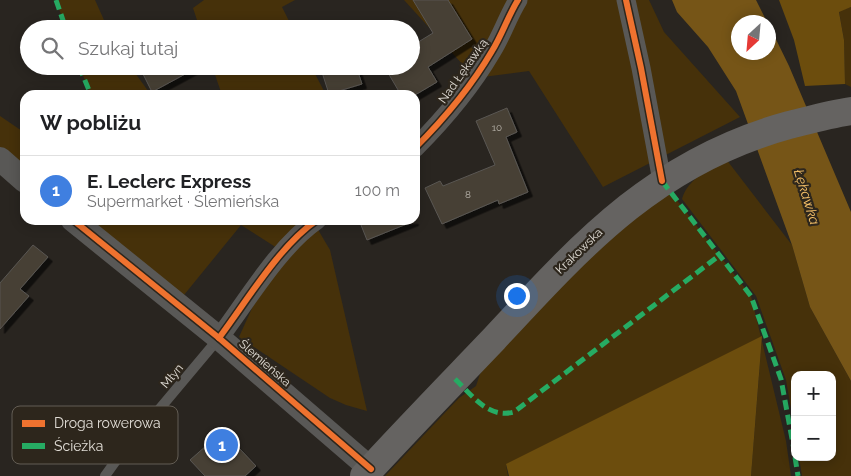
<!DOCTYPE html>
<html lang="pl">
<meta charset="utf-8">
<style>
:root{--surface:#fff;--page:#f6f6f6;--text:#202124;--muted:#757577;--line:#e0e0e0;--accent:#5a5857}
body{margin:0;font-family:Raleway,sans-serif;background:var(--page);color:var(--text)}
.controls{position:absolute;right:15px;bottom:15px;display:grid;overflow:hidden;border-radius:10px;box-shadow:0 2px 12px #0003}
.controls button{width:45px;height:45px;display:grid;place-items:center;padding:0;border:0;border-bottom:1px solid var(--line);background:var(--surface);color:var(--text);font:25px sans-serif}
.compass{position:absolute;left:731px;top:15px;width:45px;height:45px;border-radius:50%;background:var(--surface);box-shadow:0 2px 12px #0003;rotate:206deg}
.you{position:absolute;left:516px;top:295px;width:18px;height:18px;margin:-12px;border:4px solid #fff;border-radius:50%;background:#1a73e8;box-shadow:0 0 0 8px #1a73e833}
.badge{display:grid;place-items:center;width:32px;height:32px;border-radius:50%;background:var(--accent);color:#fff;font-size:16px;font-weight:700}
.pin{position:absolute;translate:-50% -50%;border:2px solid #fff;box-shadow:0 1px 5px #0006}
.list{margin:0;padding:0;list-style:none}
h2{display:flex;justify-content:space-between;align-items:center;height:65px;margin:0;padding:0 20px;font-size:21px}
h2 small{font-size:16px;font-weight:400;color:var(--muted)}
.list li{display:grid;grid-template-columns:32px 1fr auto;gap:15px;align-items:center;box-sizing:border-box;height:70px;padding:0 20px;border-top:1px solid var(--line)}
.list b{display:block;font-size:19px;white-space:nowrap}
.list p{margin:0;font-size:16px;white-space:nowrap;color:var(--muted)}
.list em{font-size:16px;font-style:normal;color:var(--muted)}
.icon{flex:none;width:28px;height:28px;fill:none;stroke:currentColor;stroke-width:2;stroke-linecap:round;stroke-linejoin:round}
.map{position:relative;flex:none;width:851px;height:476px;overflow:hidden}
.search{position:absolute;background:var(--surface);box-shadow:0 2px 12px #0003;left:20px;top:20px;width:400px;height:55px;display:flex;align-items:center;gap:12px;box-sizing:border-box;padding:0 18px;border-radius:28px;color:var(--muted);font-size:19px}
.panel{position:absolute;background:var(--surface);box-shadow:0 2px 12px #0003;left:20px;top:90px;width:400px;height:135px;border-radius:15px}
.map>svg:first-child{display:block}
</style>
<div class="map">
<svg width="851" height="476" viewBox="0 0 851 476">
<defs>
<filter id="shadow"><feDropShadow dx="4.5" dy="4.5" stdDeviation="0" flood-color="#0009"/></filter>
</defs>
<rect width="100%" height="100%" fill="#292520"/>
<g fill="#46310a">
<path d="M56,0H95L108,29H66Z"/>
<path d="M204,0H295L282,7L293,29H200L193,8Z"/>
<path d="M404,0H649L664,32L740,117L603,187L529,71L475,78Z"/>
<path d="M851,7V87L845,84L844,40L839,11Z"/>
<path d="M79,66H130L151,95H91Z"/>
<path d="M212,66H311L326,95H222Z"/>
<path d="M0,116L25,133V181L0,159Z"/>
<path d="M726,159L792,245L810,307L851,381V476H802L799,457H832V375H795V432L786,380L756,296L682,199C688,178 709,170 726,159Z"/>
<path d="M662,181L751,296L786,441L791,476H751L762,337L506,465L508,476H385L459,398L476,386L480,374L550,279Z"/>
<path d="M78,220H305L277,248L241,225L184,295Z"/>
<path d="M317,228L330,250L367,411L346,405L330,398L239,337L253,306L300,240Z"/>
</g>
<g fill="#6c4d0d">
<path d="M779,0H851V7L839,12L844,40L845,84L805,86L794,40Z"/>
<path d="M762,336L751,476H509L506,464Z"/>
</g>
<path fill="#765517" d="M672,0H756L767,22H738V52H768L769,25L789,66L851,212V381L810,307L792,245L736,91L708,47L677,12Z"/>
<g fill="#463f34" stroke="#5a5753" filter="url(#shadow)">
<path d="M413,0H448L472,39L428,67L437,82L415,95H401L384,66H411V38L415,44L433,33Z"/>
<path d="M139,66H200L152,92Z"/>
<path d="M320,66H356L362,84L329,94Z"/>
<path d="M507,108L517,132L506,137L528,192L499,204L498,200L442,224L425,188L440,181L443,186L495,165L476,121Z"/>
<path d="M359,220H414V221L367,240Z"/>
<path d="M33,245L48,257L20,289L29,296L0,329V283Z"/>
<path d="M223,431L256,466L245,476H205L190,460Z"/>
</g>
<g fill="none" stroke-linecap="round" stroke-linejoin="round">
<path stroke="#595856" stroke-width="10" d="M105,476L115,462L219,338"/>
<g stroke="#595856" stroke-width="19">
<path d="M626,0L641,68L662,181"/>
<path d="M415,148C444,119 471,87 492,51C502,35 508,16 518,0"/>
<path d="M219,338C247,301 279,246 317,220"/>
</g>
<g stroke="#595856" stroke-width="24">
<path d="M0,159L25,181"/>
<path d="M73,220L219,338L371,469"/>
</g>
<path stroke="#656361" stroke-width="28" d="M364,476C406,430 450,385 494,339C583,243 657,161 789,125C809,120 830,114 851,111"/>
<g stroke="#26ab63" stroke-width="5" stroke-dasharray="10 5" stroke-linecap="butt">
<path d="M56,0L66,29"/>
<path d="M79,66L91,95"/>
<path d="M662,181L751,296L781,379L795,455"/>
<path d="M455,379C472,395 488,419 514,412L720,255"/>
<path d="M795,457L798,476"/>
</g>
<g stroke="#2d261c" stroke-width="9">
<g id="cycleway">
<path d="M626,0L641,68L662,181"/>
<path d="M415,148C444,119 471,87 492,51C502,35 508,16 518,0"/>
<path d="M73,220L219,338L371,469"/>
<path d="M219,338C247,301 279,246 317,220"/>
</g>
</g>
<use href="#cycleway" stroke="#ef722f" stroke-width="6"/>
</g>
<g text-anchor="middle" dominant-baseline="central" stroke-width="4.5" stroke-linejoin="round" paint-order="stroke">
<g font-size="10" fill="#bab5ad">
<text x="497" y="127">10</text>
<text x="468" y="194">8</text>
</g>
<g font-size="12" fill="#e0dcd5" stroke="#2d261c">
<text transform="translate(463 71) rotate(-55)">Nad Łękawką</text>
<text transform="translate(579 251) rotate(-44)">Krakowska</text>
<text transform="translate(265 363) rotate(41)">Ślemieńska</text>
<text transform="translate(172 376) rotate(-50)">Młyn</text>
</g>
<g font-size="14" font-style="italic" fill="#f7c168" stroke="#2d261c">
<text transform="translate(807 197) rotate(73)">Łękawka</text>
</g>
</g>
<rect x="12" y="406" width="166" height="58" rx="8" fill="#2d261c" stroke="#635d54" stroke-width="1"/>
<rect x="22" y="420" width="23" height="7" fill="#ef722f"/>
<rect x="22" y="443" width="23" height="6" fill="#26ab63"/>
<g font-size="14" fill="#e0dcd5">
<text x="54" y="428">Droga rowerowa</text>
<text x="54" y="451">Ścieżka</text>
</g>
</svg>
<div class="controls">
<button>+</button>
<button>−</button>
</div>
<svg class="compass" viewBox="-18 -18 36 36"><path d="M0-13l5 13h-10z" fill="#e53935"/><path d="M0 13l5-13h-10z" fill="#757577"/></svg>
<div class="you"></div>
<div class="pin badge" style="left:222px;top:445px;background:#3f7fe0">1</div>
<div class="search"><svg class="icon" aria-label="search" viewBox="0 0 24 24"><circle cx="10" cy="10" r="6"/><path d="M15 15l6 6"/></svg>Szukaj tutaj</div>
<section class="panel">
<h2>W pobliżu<small></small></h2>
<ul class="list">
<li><span class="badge" style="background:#3f7fe0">1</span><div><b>E. Leclerc Express</b><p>Supermarket · Ślemieńska</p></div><em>100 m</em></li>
</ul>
</section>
</div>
